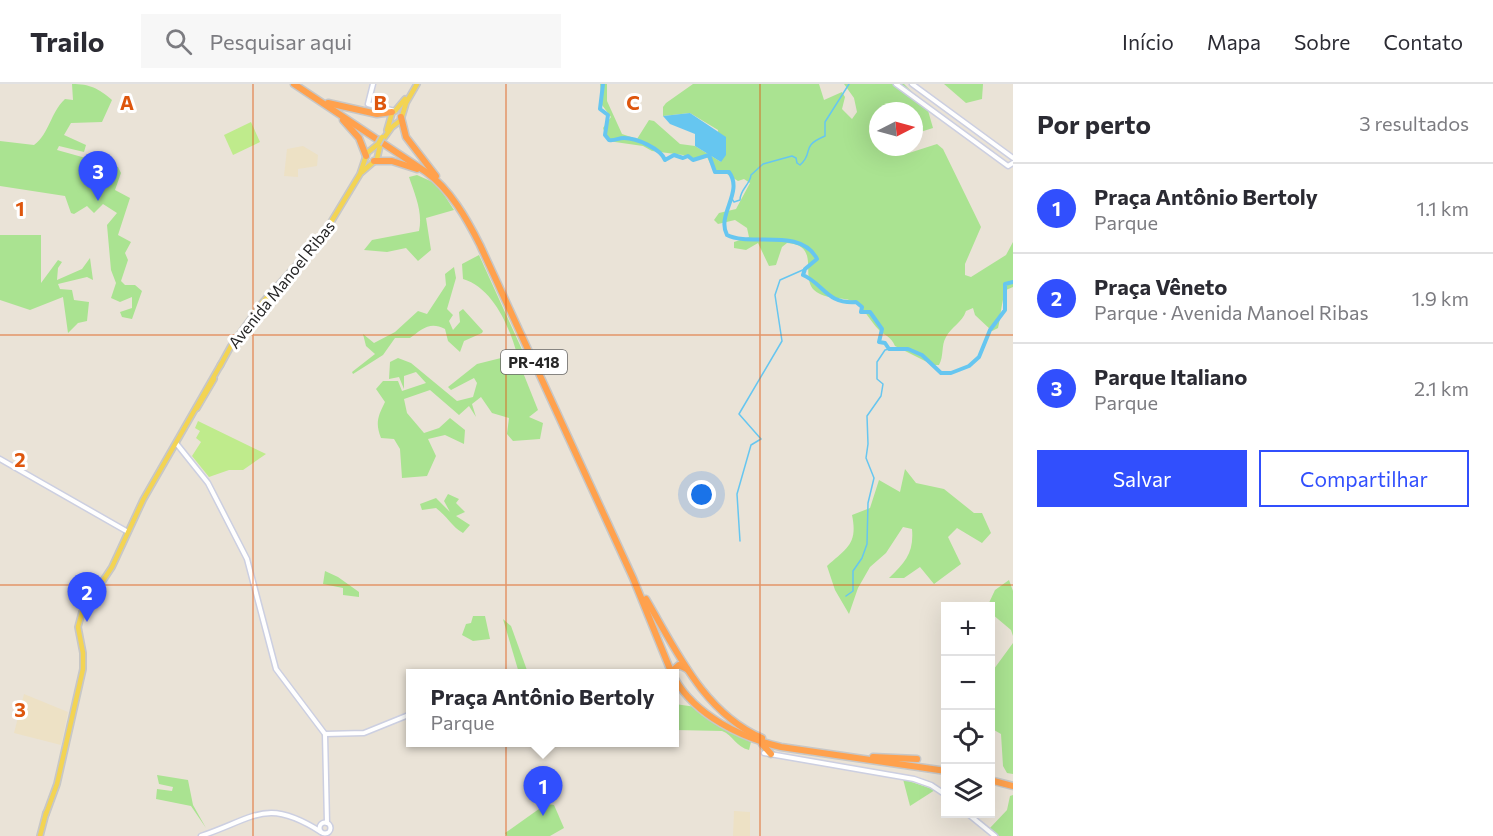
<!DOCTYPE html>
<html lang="pt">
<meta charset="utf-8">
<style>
:root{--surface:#fff;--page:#f7f7f7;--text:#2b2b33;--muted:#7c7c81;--line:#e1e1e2;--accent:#314ffd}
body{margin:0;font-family:Commissioner,sans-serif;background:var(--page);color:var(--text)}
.controls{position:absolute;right:18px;bottom:18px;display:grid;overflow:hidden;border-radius:0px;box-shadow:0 6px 24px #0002}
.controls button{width:54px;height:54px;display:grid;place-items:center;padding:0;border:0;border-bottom:2px solid var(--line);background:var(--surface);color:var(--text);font:30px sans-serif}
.compass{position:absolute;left:869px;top:18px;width:54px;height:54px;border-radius:50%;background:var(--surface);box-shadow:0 6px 24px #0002;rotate:84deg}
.you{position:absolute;left:702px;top:411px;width:21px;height:21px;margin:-15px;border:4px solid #fff;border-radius:50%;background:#1a73e8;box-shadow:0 0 0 9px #1a73e833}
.badge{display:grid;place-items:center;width:39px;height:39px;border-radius:50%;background:var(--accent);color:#fff;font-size:20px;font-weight:700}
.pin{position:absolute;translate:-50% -50px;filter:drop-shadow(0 2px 3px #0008)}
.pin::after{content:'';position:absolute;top:32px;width:21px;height:18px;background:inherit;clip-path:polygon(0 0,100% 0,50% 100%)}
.popup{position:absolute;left:406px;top:585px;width:273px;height:78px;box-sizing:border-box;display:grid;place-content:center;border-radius:0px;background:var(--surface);filter:drop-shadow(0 2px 4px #0005);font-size:20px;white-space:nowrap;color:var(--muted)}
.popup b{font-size:22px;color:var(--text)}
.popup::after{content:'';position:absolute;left:50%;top:100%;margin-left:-12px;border:12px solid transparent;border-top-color:var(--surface)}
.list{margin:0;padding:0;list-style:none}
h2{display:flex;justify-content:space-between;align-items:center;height:78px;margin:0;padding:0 24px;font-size:26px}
h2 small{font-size:20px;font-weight:400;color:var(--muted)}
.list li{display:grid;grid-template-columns:39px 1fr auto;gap:18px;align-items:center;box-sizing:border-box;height:90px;padding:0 24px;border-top:2px solid var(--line)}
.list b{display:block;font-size:22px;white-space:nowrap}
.list p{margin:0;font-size:20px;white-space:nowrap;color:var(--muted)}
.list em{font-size:20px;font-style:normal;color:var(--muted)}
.actions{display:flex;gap:12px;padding:18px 24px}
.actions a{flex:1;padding:14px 0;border:2px solid var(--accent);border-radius:0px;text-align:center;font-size:21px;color:var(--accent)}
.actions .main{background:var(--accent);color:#fff}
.icon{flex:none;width:33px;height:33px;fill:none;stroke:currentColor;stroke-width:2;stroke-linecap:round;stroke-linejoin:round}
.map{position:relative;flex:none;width:1013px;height:752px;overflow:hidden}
header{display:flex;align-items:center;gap:36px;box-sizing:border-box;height:84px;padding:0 30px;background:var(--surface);border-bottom:2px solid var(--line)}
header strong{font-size:28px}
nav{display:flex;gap:33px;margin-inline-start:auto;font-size:21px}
.search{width:420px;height:54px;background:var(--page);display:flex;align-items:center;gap:15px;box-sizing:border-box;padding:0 21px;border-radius:0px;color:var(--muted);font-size:22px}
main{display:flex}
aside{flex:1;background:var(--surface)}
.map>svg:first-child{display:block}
</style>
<header>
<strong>Trailo</strong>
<div class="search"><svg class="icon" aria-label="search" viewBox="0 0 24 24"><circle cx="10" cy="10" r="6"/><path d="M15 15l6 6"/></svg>Pesquisar aqui</div>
<nav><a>Início</a><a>Mapa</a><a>Sobre</a><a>Contato</a></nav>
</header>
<main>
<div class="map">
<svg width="1013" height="752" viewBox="0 0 1013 752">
<rect width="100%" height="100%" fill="#eae3d7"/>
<g fill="#ede1c5">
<path d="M303,62L318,71L317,82L298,85V93L284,92L287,65Z"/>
<path d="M24,610L68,628L61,661L14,649Z"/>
<path d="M734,727L750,728V752H733Z"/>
</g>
<g fill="#aae391">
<path d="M72,0C90,0 98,4 112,16L102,38L71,39L64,51L86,61L84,68L59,62L57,66L118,83L121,89L115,106L130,114L118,151L131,158L125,169L128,176L121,197L125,201H135L142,207L132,235L122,233L120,228L132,224V213L120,218L111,214L116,199L111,186L107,141L117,129L103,120L94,129L87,122L74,130L71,129L65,112L0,102V57L34,61C50,49 50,29 65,15L73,16Z"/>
<path d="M600,0H607V17L622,50L637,55L649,36L654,37L680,60L695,62L721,78L718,46L690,29L663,32V23L666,19L693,0H819L824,16L842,8L845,13L842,25L852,35L857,28L854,14L844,0H904L927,23L933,44L914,50V27H878V63H910L909,69L937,60L943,65L981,143L965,180V191L971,193L1006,171L1013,158V203L1006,206C1001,218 1001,232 998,244L992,247L975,231L973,224L966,227C962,239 951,243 946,253C941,261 944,272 939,281H933L895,262C891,252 885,252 879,246C870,237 865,225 854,218C844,212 827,217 814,206C800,192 821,161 787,159L782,163L776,181L769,182L758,159L746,166L734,164V158L749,153L747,144L735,136L718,140L714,136L719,129L736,125L750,99L744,95L738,97L727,90L715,89L707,73L693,77L683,71L652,67L643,62L608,57L603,44L611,33L602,21Z"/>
<path d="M944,0H983L982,15L966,19Z"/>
<path d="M417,91L437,100L454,126L426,134L431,166L418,177L406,164L387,168L364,166L372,156L419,147C423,128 415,111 409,93Z"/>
<path d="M0,151H41V199L58,176L62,178L58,184L57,196L82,185L90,174L93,196L87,193L58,200L60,205L72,206L74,216L89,218L87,237L78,239L68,249L63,213L30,226L0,216Z"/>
<path d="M479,171L524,270L518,276L538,326L529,333L543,339L540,355L513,357L507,350L509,334L492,329L481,313L472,320L476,333L469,322L459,331L430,306L404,315L407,329L424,349L439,344L450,334L465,346L464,360L445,351L428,355L436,372L427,392L402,394L400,365L394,355L381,354C375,339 378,332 385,318L376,305L383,297H398L402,307L426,299L416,288L404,292V305L399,293L389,295L390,278L398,274L411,279L457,317L473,313L477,299L474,294L451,306L448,303L477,280L517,270C509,242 493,204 463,195L462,180Z"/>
<path d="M454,183L456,194L447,225L453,231L449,237L453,246L460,238L459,228L463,225L483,247L482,249L464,257L460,268L448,257L445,245C430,237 422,245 410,254H395L383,271L353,290L352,288L375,270L366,262L363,250L374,259L395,248L418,227L427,230L446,201L445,190Z"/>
<path d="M905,385L916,399L944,405L974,429H982L991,449L982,459L957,444L948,453L961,480L934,500L920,483L904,494H889C906,478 914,468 912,445L903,443L886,469L870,483L858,504L849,530L835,506L827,482C847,464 858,460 852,431L870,424L879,396L900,408Z"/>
<path d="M448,410L459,415L456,419L465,428L456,432L470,441L463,449C452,443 447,432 436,424L422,426L420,420L436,414L450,428L444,417Z"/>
<path d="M325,487L338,493L359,508V513L343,511V504L323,500Z"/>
<path d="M1009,496L1013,507V552L1011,546L992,530L988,521L995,506Z"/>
<path d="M473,532H485L490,555L473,557L462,551L466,540L471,539Z"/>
<path d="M503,535L511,542L528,589H519Z"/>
<path d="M1013,559V690L1007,689L1003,682L1001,650L994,646L991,649V589Z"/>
<path d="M675,620L696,623L730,648L751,658L749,666C736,663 733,651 722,647L675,646Z"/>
<path d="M157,691L188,696L193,721L206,744L191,722L156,715L157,705L172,707L173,703L159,700Z"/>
<path d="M903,695L935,706L910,722Z"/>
<path d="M1013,711V752H999L989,745L1007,726L1010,712Z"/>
<path d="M546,720L554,721L564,744L550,752H507L505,749Z"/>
</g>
<g fill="#bfeb8c">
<path d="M251,38L260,58L233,71L224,51Z"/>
<path d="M198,337L266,370L243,386H229L209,393L192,372L201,358L196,354L200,347L195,344Z"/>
</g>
<path fill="#66c6f0" d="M690,29L726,53V71L721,78L695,62V50L670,40L663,32Z"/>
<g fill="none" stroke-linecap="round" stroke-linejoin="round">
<g stroke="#66c6f0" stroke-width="1.5">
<path d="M732,115L734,118L740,116C740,105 750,101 751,91L763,80L792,72L796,74L797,79L800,81C815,68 799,63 825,52V38L849,0"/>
<path d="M740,457L737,410L751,361L761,355L739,330L782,257L775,211L780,196L805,185"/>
<path d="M846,512L853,507V487L862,474L867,460L868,419L874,394L866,374L868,360L867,332L881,312L883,300L877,295V278L885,266L889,265"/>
</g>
<path stroke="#66c6f0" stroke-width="4" d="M603,0L600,25L608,31L605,51L609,56C615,57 618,54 624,54C637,54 661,65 665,76L674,71L683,74L688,72L693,76L709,71L715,88H729C744,108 716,131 727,151C750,163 801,143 817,175L805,185L803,191C824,200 826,220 856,218L862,223L861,228H870L882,245L879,258L885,259L889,265H908L922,271L941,289H951L969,282L979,273L990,246L1005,226V200L1013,198"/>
<g stroke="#cccfe1" stroke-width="7">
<g id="secondary">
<path d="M373,0L368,20L395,27"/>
<path d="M896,0L1008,82L1013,79"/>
<path d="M912,0L1013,74"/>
<path d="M176,359L208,399L247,475L276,585L325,650L327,739"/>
<path d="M0,375L128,448"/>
<path d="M325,650L364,649L411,630"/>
<path d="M764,669L914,695L931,701L946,711"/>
<path d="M968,730L995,752"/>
<circle cx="325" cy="744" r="5.5"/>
<path d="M201,752C255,734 266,713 321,748"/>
</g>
</g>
<g stroke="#c7c7c7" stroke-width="8">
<g id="primary">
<path d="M395,27L405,15"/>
<path d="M387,46L392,29"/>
<path d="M384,54L392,43L401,36L406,19L417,0"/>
<path d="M362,88L377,75L380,62"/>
<path d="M220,282L231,262L262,219L322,153L360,90L367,69L378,60"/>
<path d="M197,324L214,295"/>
<path d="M46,730L57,700L83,585V569L78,543L82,528L112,483L143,416L221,280"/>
<path d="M40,752L46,729"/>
</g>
</g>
<g stroke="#c7c7c7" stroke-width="9">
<g id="highway">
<path d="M294,0L426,88C450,105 467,135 480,161L633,494L672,590"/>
<path d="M328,19L377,30L392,28"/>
<path d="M401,33L406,53L436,92"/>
<path d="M343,36L359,54L366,72"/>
<path d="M374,77H392L417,85"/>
<path d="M646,515C676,566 704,629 762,654"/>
<path d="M671,588L679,581L687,585"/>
<path d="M675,595C696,632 742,654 781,663L946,687"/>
<path d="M762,660L771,670"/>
<path d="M873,673L917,675"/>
<path d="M990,696L1013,702"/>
</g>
</g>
<use href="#secondary" stroke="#fff" stroke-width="4"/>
<use href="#primary" stroke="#f3d453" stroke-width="4.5"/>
<use href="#highway" stroke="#ffa14d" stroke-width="6"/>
<g stroke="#c7c7c7" stroke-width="8" stroke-linecap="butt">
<path id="primary-bridge" d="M378,60L382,53"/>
</g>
<use href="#primary-bridge" stroke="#f3d453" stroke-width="4.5"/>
</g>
<path fill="none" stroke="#de560d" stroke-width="1.5" stroke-opacity="0.55" d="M253,0V752M506,0V752M760,0V752M0,251H1013M0,501H1013"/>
<g text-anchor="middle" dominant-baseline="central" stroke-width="6" stroke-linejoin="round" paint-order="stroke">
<rect fill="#fff" stroke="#676767" stroke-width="1.5" x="501" y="266" width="66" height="24" rx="4.5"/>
<g font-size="15" font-weight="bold" fill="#262626">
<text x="534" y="278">PR-418</text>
</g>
<g font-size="16" fill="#262626" stroke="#fff">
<text transform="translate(281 200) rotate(-51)">Avenida Manoel Ribas</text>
</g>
</g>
<g font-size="20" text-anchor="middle" font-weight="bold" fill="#de560d" stroke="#fff" stroke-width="6" stroke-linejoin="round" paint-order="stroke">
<text x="127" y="26">A</text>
<text x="380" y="26">B</text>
<text x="633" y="26">C</text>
<text x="20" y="132">1</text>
<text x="20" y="383">2</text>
<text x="20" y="633">3</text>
</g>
</svg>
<div class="controls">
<button>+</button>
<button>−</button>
<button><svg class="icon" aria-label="locate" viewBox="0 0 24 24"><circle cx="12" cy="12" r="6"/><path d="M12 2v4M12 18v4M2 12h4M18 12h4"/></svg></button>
<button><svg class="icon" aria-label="layers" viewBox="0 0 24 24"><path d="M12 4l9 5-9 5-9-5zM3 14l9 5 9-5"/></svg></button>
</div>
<svg class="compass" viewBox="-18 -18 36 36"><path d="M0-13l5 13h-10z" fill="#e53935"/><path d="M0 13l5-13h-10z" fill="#7c7c81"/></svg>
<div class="you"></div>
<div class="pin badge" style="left:543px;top:732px">1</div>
<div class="popup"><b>Praça Antônio Bertoly</b>Parque</div>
<div class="pin badge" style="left:87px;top:538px">2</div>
<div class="pin badge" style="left:98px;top:117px">3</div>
</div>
<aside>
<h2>Por perto<small>3 resultados</small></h2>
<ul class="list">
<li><span class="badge">1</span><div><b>Praça Antônio Bertoly</b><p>Parque</p></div><em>1.1 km</em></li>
<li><span class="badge">2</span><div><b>Praça Vêneto</b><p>Parque · Avenida Manoel Ribas</p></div><em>1.9 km</em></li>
<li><span class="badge">3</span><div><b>Parque Italiano</b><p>Parque</p></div><em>2.1 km</em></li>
</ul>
<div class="actions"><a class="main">Salvar</a><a>Compartilhar</a></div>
</aside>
</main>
